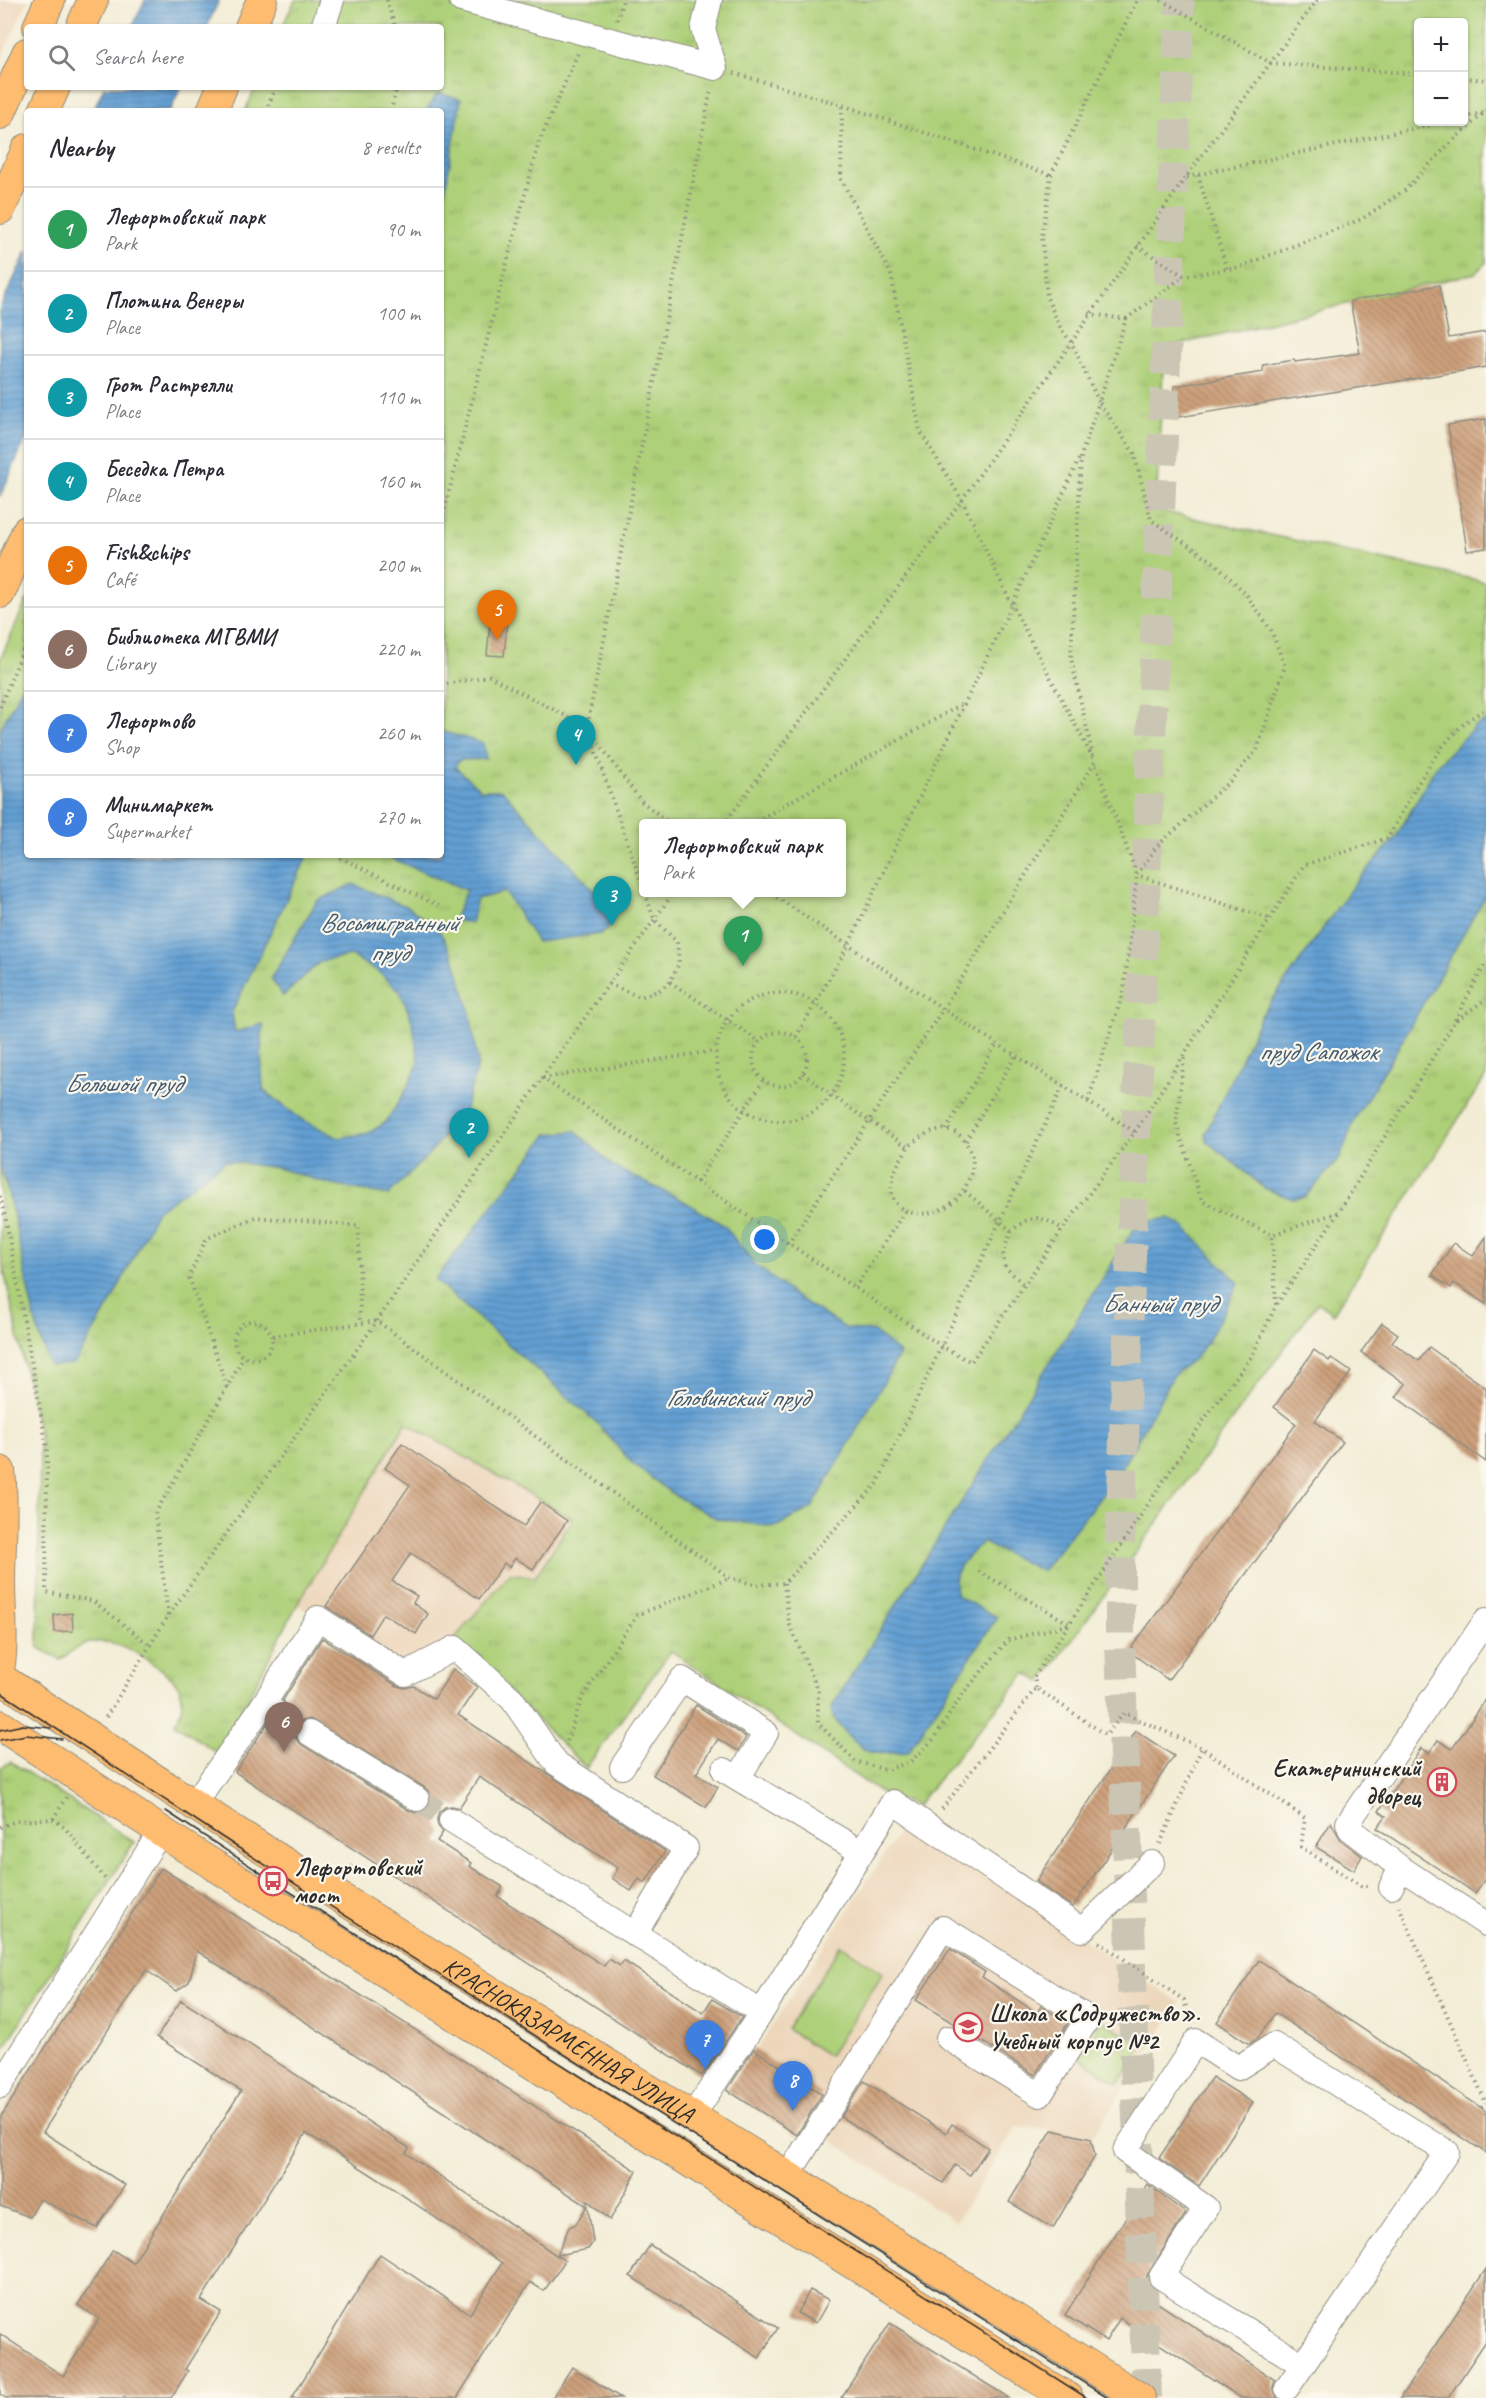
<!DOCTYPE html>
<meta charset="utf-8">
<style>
:root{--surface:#fff;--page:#f2f2f3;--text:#2b2b33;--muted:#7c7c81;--line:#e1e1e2;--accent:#ea580c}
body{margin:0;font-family:Caveat,sans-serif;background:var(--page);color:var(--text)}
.controls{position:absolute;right:18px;top:18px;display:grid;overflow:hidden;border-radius:6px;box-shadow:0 2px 4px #0004}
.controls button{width:54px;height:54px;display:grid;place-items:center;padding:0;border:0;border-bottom:2px solid var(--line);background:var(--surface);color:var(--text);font:30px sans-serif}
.you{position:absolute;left:765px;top:1240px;width:21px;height:21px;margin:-15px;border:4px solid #fff;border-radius:50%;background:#1a73e8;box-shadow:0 0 0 9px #1a73e833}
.badge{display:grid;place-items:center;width:39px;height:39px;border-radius:50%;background:var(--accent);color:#fff;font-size:20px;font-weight:700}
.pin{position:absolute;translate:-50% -50px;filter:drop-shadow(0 2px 3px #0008)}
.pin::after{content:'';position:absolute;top:32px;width:21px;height:18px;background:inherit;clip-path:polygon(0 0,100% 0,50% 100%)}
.popup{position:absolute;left:639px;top:819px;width:207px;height:78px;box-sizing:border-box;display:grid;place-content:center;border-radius:6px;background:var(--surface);filter:drop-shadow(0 2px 4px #0005);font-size:20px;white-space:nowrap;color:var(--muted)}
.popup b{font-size:22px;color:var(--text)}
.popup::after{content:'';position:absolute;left:50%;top:100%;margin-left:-12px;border:12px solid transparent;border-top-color:var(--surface)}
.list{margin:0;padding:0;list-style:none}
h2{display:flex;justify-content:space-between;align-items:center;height:78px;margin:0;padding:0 24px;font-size:26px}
h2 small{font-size:20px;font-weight:400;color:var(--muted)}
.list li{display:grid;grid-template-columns:39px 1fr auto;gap:18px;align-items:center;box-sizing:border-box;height:84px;padding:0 24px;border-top:2px solid var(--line)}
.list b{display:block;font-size:22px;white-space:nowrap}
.list p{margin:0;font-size:20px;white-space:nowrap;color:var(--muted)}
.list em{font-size:20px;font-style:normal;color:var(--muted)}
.icon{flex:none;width:33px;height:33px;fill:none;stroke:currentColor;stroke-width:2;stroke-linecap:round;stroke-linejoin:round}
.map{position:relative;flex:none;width:1486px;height:2398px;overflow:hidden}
.search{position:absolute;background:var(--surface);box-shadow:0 2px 4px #0004;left:24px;top:24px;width:420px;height:66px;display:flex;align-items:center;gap:15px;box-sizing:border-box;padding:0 21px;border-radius:6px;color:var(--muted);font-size:22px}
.panel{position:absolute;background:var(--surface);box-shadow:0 2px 4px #0004;left:24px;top:108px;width:420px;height:750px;border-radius:6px}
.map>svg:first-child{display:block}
</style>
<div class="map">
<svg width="1486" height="2398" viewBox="0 0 1486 2398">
<defs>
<pattern id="park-tufts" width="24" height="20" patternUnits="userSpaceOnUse" patternTransform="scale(1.5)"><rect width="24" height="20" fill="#aed079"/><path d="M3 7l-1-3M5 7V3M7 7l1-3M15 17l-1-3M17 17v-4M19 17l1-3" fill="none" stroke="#96b369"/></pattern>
<pattern id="water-rules" width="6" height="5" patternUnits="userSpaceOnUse" patternTransform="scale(1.5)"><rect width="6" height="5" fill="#629fd3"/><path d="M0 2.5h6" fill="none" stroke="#5182ab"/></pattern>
<pattern id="building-back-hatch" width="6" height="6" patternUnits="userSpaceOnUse" patternTransform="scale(1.5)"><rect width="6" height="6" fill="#cda07c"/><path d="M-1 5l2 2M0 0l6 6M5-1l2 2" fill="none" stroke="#a78366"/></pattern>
</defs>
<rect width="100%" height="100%" fill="#fbf7ec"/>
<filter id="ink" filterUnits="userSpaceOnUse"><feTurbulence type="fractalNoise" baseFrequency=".0167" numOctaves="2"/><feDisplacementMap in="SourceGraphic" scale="12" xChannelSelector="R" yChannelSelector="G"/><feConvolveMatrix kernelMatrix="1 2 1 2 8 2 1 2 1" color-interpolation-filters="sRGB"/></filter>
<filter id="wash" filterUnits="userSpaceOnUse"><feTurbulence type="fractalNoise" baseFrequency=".008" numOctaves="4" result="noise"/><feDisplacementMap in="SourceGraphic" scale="24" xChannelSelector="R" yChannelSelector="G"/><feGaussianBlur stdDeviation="1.35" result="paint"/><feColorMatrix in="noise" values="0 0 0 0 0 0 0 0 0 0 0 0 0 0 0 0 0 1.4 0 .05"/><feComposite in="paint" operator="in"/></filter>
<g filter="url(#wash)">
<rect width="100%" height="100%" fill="#f3edd6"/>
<g fill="#edd7bb">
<path d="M0,0H28L0,61Z"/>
<path d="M406,1423L573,1519L535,1578L510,1573L455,1638L403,1670L297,1605Z"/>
<path d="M905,1823L1180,2003L1091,2139L1052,2130L1016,2127L956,2222L808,2125L800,2137L729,2091Z"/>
</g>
<path fill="#aed079" stroke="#6c7e52" stroke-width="1.5" d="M841,1945L883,1973L829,2056L787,2029Z"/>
<g fill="url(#park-tufts)" stroke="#6c7e52" stroke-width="1.5" fill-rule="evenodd">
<path d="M295,0H1486V263L1475,273L1164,348L1156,510L1481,581L1486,585V1076L1333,1314L1318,1302L1041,1682L1026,1673L916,1806L880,1792L671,1651L586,1768L455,1638L510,1573L535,1577L573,1519L406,1423L297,1605L219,1754L175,1724C180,1714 184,1704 181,1693C178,1681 166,1673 156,1666C124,1643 94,1628 61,1660L38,1647L40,1439L0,1252V660L27,599V855H441V111H245L256,87H441V27H282ZM1418,22H1464V122H1418ZM644,824H842V892H644Z"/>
<path d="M11,1762L134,1842L0,2055V1768Z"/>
<path d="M1102,2020L1143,2046L1119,2084L1078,2057Z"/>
</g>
<g fill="url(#water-rules)" stroke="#46657f" stroke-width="1.5">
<path d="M145,0H219L207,27H132Z"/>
<path d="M104,87H181L170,111H93Z"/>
<path d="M438,93L461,99L441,214V111H426Z"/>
<path d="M27,251V436L0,497V308Z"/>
<path d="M27,677V855H308L232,1012L235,1032L263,1024L261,1051L263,1090L301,1119L339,1138L369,1133L386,1122L405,1092L419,1062L412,1021L400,991L376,970L351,956L321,961L283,996L271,978L317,901L353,884L410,908L440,932L455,960L469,1008L478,1064L464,1112L428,1155L388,1195L332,1185L278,1168L226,1161L157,1211L109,1306L74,1364L50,1366C24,1302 22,1231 0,1166V730Z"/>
<path d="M1486,721V895L1392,1058L1355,1118L1340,1158L1305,1197L1293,1199L1266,1189L1208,1142L1205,1135L1261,1016L1355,883L1396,837L1437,765L1474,727Z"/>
<path d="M444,732L483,743L486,759L459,760L455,767L481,790H502L607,905L611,916V923L608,929L600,934L537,942L505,892L477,899L471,923L454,920L466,890L383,855H441V733Z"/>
<path d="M576,1131L614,1167L682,1200L725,1226L751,1261L796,1297L845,1328L874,1332L900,1354L812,1508L775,1527L718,1519L675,1496L631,1462L596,1422L435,1280L548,1134Z"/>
<path d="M1169,1218L1184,1227L1239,1283L1209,1339L1195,1358L1174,1375L1117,1476L1042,1571L982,1542C966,1559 949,1570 957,1596L997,1617L908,1752C898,1752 886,1755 875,1753C861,1752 832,1722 831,1708L1134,1229L1150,1221Z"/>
</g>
<g id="blocks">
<g fill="url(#building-back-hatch)" fill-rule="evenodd">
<path d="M1439,285L1449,338L1486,332V367L1179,417L1174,386L1263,372V365L1294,360L1295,362L1360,353L1350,301Z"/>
<path d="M1486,419V548L1467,551L1448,425Z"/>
<path d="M490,623L507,624L504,656L487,655Z"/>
<path d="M1486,1237V1304L1454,1283L1451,1288L1432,1275L1454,1243L1473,1256Z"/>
<path d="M1382,1323L1398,1334L1392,1342L1419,1361L1429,1347L1486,1388V1462L1396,1397L1406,1384L1361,1352Z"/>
<path d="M1314,1350L1329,1361L1331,1358L1351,1372L1315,1421L1343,1442L1168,1680L1129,1651L1296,1424L1274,1407Z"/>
<path d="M402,1443L524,1526L540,1502L567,1521L533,1569L515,1558L509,1567L504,1563L479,1599L411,1553L392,1581L417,1596L413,1603L428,1614L416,1634L383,1614L370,1635L326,1606L410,1485L385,1468Z"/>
<path d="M72,1613L73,1631L55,1632L54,1615Z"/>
<path d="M322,1638L397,1686L405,1688L414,1686L434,1699L453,1669L477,1687L458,1715L665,1851L645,1883L639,1879L631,1891L612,1878L618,1868L479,1777L459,1808L452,1806L445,1807L439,1812L437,1819L438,1826L443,1832L437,1841L471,1863L469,1866L503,1887L497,1896L604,1966L609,1959L620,1966L624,1961L703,2013L712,1999L742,2017L702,2076L235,1772L267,1724L275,1725L286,1718L288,1710L283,1700ZM310,1719L424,1787L429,1792L431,1799L429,1807L417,1813L410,1811L302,1745L296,1739L297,1726L302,1721Z"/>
<path d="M1486,1699V1878L1475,1893L1377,1828L1386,1816L1379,1811L1421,1748L1429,1753L1438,1740L1452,1749Z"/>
<path d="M696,1705L746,1737L738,1751L718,1739L696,1774L718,1787L706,1807L653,1775Z"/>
<path d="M1136,1731L1174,1756L1073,1907L1036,1881Z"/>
<path d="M1331,1822L1341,1840L1362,1856L1354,1870L1316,1847Z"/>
<path d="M161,1868L637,2171L610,2220L587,2200L593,2242L588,2249L557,2255L569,2227L576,2224L587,2206L197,1951L189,1982L176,1991L146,1970L43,2132L125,2185L97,2228L40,2199L30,2217L0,2206V2118Z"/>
<path d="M950,1949L985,1972L982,1977L1037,2013L1041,2006L1068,2023L1035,2075L916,2000Z"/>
<path d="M1259,1960L1486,2111V2153L1275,2013L1258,2038L1249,2044L1217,2022Z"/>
<path d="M181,2000L409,2148L406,2153L565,2261L544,2291L530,2282L457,2398H292L380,2254L470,2314L502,2263L386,2184L306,2133L201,2300L221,2312L185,2369L188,2371L171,2398H6L0,2394V2334L63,2376L99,2319L78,2305L113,2250L133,2263L241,2091L157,2037Z"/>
<path d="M754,2049L822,2094L797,2135L727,2090Z"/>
<path d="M1212,2077L1253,2103L1199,2186L1159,2158Z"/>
<path d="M864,2081L946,2133L952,2124L988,2148L970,2175L955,2165L943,2183L841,2117Z"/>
<path d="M1052,2130L1091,2139L1095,2156L1053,2228L1009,2202Z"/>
<path d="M1147,2184L1186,2213L1138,2290L1275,2380L1273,2387L1277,2398H1241L1120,2318L1106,2341L1065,2315Z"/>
<path d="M650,2245L778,2328L759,2358L630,2276Z"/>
<path d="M1486,2269V2341L1448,2398H1400Z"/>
<path d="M810,2290L829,2300L816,2323L797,2313Z"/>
<path d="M890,2323L1009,2398H841Z"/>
<path d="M572,2367L621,2398H552Z"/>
</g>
</g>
</g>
<g filter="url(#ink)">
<use href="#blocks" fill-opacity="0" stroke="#8f8c80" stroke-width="1.5"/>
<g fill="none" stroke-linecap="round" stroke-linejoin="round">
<g stroke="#cbc6b4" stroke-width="24" stroke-dasharray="24 12" stroke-linecap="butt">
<path d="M274,1711L309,1733"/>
<path d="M417,1799L451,1820"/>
</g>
<path stroke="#cbc6b4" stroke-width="30" stroke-dasharray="30 15" stroke-linecap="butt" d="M1147,2398L1120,1643V1541L1180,0"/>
<g stroke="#8f8c80" stroke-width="26">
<g id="minor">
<path d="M461,0L715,68L703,29L710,0"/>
<path d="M323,27L332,0"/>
<path d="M263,1705L318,1618L405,1674L455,1648L512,1699L556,1763L686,1848L635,1934"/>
<path d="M309,1733L417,1799"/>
<path d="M622,1767L682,1679L766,1733L738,1778"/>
<path d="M724,1770L861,1852"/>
<path d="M194,1804L263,1705L274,1711"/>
<path d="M451,1820L761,2012"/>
<path d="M1401,1868L1350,1829L1348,1823L1486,1620"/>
<path d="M1391,1887L1401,1868L1486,1924"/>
<path d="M0,2086L161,1831"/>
<path d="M691,2118L756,2021L893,1802L1082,1930L1152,1863"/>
<path d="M787,2177L943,1928L1088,2018L1040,2095L948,2038"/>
<path d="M1287,2388L1303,2365L1447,2152L1274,2045L1238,2068L1196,2041L1125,2151L1206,2208L1161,2277L1303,2365"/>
</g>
</g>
<g stroke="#8f8c80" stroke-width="32">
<g id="major">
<path d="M38,27L50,0"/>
<path d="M81,27L93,0"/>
<path d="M250,27L262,0"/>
<path d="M44,111L55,87"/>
<path d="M212,111L222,87"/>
<path d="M0,114L27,53"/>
<path d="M0,209L27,149"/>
<path d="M0,593L27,531"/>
<path d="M0,1471C4,1509 0,1546 0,1584C0,1611 4,1637 0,1664"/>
<path id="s1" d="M0,1678C100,1743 200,1810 301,1873C581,2049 862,2220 1140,2398"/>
<path d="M0,1725L185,1847L1068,2398"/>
</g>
</g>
<g stroke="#8f8c80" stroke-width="4" stroke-dasharray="1.5 4.5" stroke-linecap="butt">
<path d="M387,0L395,27"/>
<path d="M1161,0L1271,63L1418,74"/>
<path d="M617,20L623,0"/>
<path d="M734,73L842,105L1051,175"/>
<path d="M1464,78L1486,80"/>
<path d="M266,111L276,87"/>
<path d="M391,111L397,87"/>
<path d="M1464,117L1483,113"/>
<path d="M1198,175L1227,269"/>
<path d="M1187,177L1444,122"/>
<path d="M1137,246L1184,276L1240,267L1362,219L1405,190L1448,145L1486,111"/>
<path d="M1089,314L1126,319L1099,402L1134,453L1151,520L1215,563L1246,594L1271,630L1285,666L1257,750L1230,781L1157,846L1137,875L1270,919"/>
<path d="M1126,319L1184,276"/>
<path d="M441,575L443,516L501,285L539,142L578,53"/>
<path d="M441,685L489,676L587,727L644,890"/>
<path d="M0,707L27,640"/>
<path d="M1093,756L1071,658L1081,456L1099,402L1071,342L1061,329L1047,298L1042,237L1051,175L1137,0"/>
<path d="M671,824L641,801L587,727L711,89"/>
<path d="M724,824L962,500L1186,177L1317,0"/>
<path d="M751,824L964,703"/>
<path d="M335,855L441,907"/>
<path d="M670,982L759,1041"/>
<path d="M609,984L640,997L658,991L670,982L679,963L677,942L654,919L645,892"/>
<circle cx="780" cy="1057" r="64"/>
<path d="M1455,1020L1486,962"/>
<circle cx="780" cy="1059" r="27"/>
<path d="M796,1037L848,946L1012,605L1079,459"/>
<path d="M1184,1058L1176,1123L1202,1201L1272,1235L1339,1212L1455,1021L1486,999"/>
<path d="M803,1073L832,1096L908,1147C932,1125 960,1119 972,1156C974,1163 972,1172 969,1179C953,1225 884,1225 892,1181C894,1168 902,1158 908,1147"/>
<path d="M542,1078L943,1347L971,1362L1063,1229L1135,1132L943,1009L769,892"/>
<path d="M543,1078L715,1051"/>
<path d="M1088,1101L1124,990L1137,875L1095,763"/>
<path d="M946,1130L997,1043"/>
<path d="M1135,1132L1304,865L1388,838C1410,799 1443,727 1486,710"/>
<path d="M966,1141L1016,1055"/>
<path d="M697,1182L763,1081"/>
<path d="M965,1191L1011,1231C1034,1213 1038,1215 1063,1229"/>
<path d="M0,1196L6,1220L47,1448L46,1592L93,1601L150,1645"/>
<path d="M1011,1231L1003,1253L1005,1267L1024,1285"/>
<path d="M788,1244L943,1009L1095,762L1012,605L962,500L920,431L891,274L841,179L842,105"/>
<path d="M855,1288L905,1211"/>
<path d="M1277,1304L1338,1213"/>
<circle cx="253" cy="1340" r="19"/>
<path d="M273,1336L377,1321L730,1578L757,1585L784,1583L877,1484L1063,1086"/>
<path d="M227,1387L189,1277L206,1239L255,1217L359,1226L360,1324"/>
<path d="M784,1583L789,1623L818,1690V1723L855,1761L886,1770L910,1762L934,1739L962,1695L1008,1640L1070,1624L978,1571"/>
<path d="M168,1615L155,1514L244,1357"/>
<path d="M1036,1688L1034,1677L1203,1421L1252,1356L1276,1305L1272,1235"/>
<path d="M106,1717L168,1616L377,1321L542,1078L674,892"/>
<path d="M567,1741L582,1698L637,1615L730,1578"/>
<path d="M942,1809L1036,1688L1106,1735L1124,1713L1202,1748L1305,1818L1301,1847L1361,1886H1372"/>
<path d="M53,1819L67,1796"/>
<path d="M0,1827L16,1821L53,1819L65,1828L106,1880"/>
<path d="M1160,1844L1202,1748"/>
<path d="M349,1872L354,1864"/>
<path d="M1399,1906L1486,2103"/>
<path d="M1099,1942L1184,2000L1190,2020"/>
<path d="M1482,2108L1486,2103"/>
</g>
<use href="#minor" stroke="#fff" stroke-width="24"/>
<use href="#major" stroke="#febc70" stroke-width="30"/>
<g stroke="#2b2b2b" stroke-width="1.5">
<path d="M0,1692L237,1847L1108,2398"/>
<path d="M0,1730L23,1725L51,1728"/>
<path d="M0,1740L26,1735L62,1739"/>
<path d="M166,1811L273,1881L1087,2398"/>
</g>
</g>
</g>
<defs>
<g id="building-ring" transform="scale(1.5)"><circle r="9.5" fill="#fbf7ec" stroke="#d1495b" stroke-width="1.5"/><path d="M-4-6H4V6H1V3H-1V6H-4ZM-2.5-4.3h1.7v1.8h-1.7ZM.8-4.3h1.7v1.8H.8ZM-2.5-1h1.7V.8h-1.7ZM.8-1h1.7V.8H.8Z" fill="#d1495b"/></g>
<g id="bus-ring" transform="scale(1.5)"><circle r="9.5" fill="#fbf7ec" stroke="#d1495b" stroke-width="1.5"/><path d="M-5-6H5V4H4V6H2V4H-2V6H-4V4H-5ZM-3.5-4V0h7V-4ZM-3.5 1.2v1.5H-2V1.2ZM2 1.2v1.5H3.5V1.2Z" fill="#d1495b"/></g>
<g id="school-ring" transform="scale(1.5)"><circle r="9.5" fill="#fbf7ec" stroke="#d1495b" stroke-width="1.5"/><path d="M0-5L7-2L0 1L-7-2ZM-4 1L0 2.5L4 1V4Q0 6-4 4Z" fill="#d1495b"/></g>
</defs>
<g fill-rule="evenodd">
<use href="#building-ring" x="1442" y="1782"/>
<use href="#bus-ring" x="273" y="1881"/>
<use href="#school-ring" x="968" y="2027"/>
</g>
<g text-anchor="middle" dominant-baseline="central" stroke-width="4.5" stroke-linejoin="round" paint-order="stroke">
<g font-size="24" font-weight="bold" fill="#2b2b2b" stroke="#fbf7ec" text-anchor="start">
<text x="1421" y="1768" text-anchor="end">Екатерининский<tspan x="1421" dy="28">дворец</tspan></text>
<text x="294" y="1867">Лефортовский<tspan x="294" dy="28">мост</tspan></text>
<text x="989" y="2013">Школа «Содружество».<tspan x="989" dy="28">Учебный корпус №2</tspan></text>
</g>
<g font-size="24" fill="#2b2b2b" stroke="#fbf7ec">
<text stroke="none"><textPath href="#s1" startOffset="674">КРАСНОКАЗАРМЕННАЯ УЛИЦА</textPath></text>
</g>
<g font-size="26" font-style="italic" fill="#41596e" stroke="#fbf7ec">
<text x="389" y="922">Восьмигранный<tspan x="389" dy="30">пруд</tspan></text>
<text x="1318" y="1051">пруд Сапожок</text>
<text x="123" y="1083">Большой пруд</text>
<text x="1159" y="1303">Банный пруд</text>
<text x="737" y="1397">Головинский пруд</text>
</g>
</g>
</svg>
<div class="controls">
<button>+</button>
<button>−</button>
</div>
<div class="you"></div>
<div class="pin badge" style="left:743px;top:966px;background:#2e9e5b">1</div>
<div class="popup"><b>Лефортовский парк</b>Park</div>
<div class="pin badge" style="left:469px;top:1158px;background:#0f9aa8">2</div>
<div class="pin badge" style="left:612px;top:926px;background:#0f9aa8">3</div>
<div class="pin badge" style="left:576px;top:765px;background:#0f9aa8">4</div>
<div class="pin badge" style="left:497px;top:640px;background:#e8710a">5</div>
<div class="pin badge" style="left:284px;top:1752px;background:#8d6e63">6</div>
<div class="pin badge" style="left:705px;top:2070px;background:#3f7fe0">7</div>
<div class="pin badge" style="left:793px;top:2111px;background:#3f7fe0">8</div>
<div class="search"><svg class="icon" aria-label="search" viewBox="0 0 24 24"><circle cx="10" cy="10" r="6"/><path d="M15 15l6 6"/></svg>Search here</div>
<section class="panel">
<h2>Nearby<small>8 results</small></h2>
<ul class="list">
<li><span class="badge" style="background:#2e9e5b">1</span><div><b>Лефортовский парк</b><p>Park</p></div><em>90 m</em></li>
<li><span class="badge" style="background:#0f9aa8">2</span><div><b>Плотина Венеры</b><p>Place</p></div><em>100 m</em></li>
<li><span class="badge" style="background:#0f9aa8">3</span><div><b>Грот Растрелли</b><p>Place</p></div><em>110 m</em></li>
<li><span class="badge" style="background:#0f9aa8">4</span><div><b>Беседка Петра</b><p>Place</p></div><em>160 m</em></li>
<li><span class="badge" style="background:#e8710a">5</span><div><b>Fish&amp;chips</b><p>Café</p></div><em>200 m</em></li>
<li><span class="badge" style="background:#8d6e63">6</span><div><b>Библиотека МГВМИ</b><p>Library</p></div><em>220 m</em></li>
<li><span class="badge" style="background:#3f7fe0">7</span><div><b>Лефортово</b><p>Shop</p></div><em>260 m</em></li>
<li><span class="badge" style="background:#3f7fe0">8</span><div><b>Минимаркет</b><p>Supermarket</p></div><em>270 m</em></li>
</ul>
</section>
</div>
